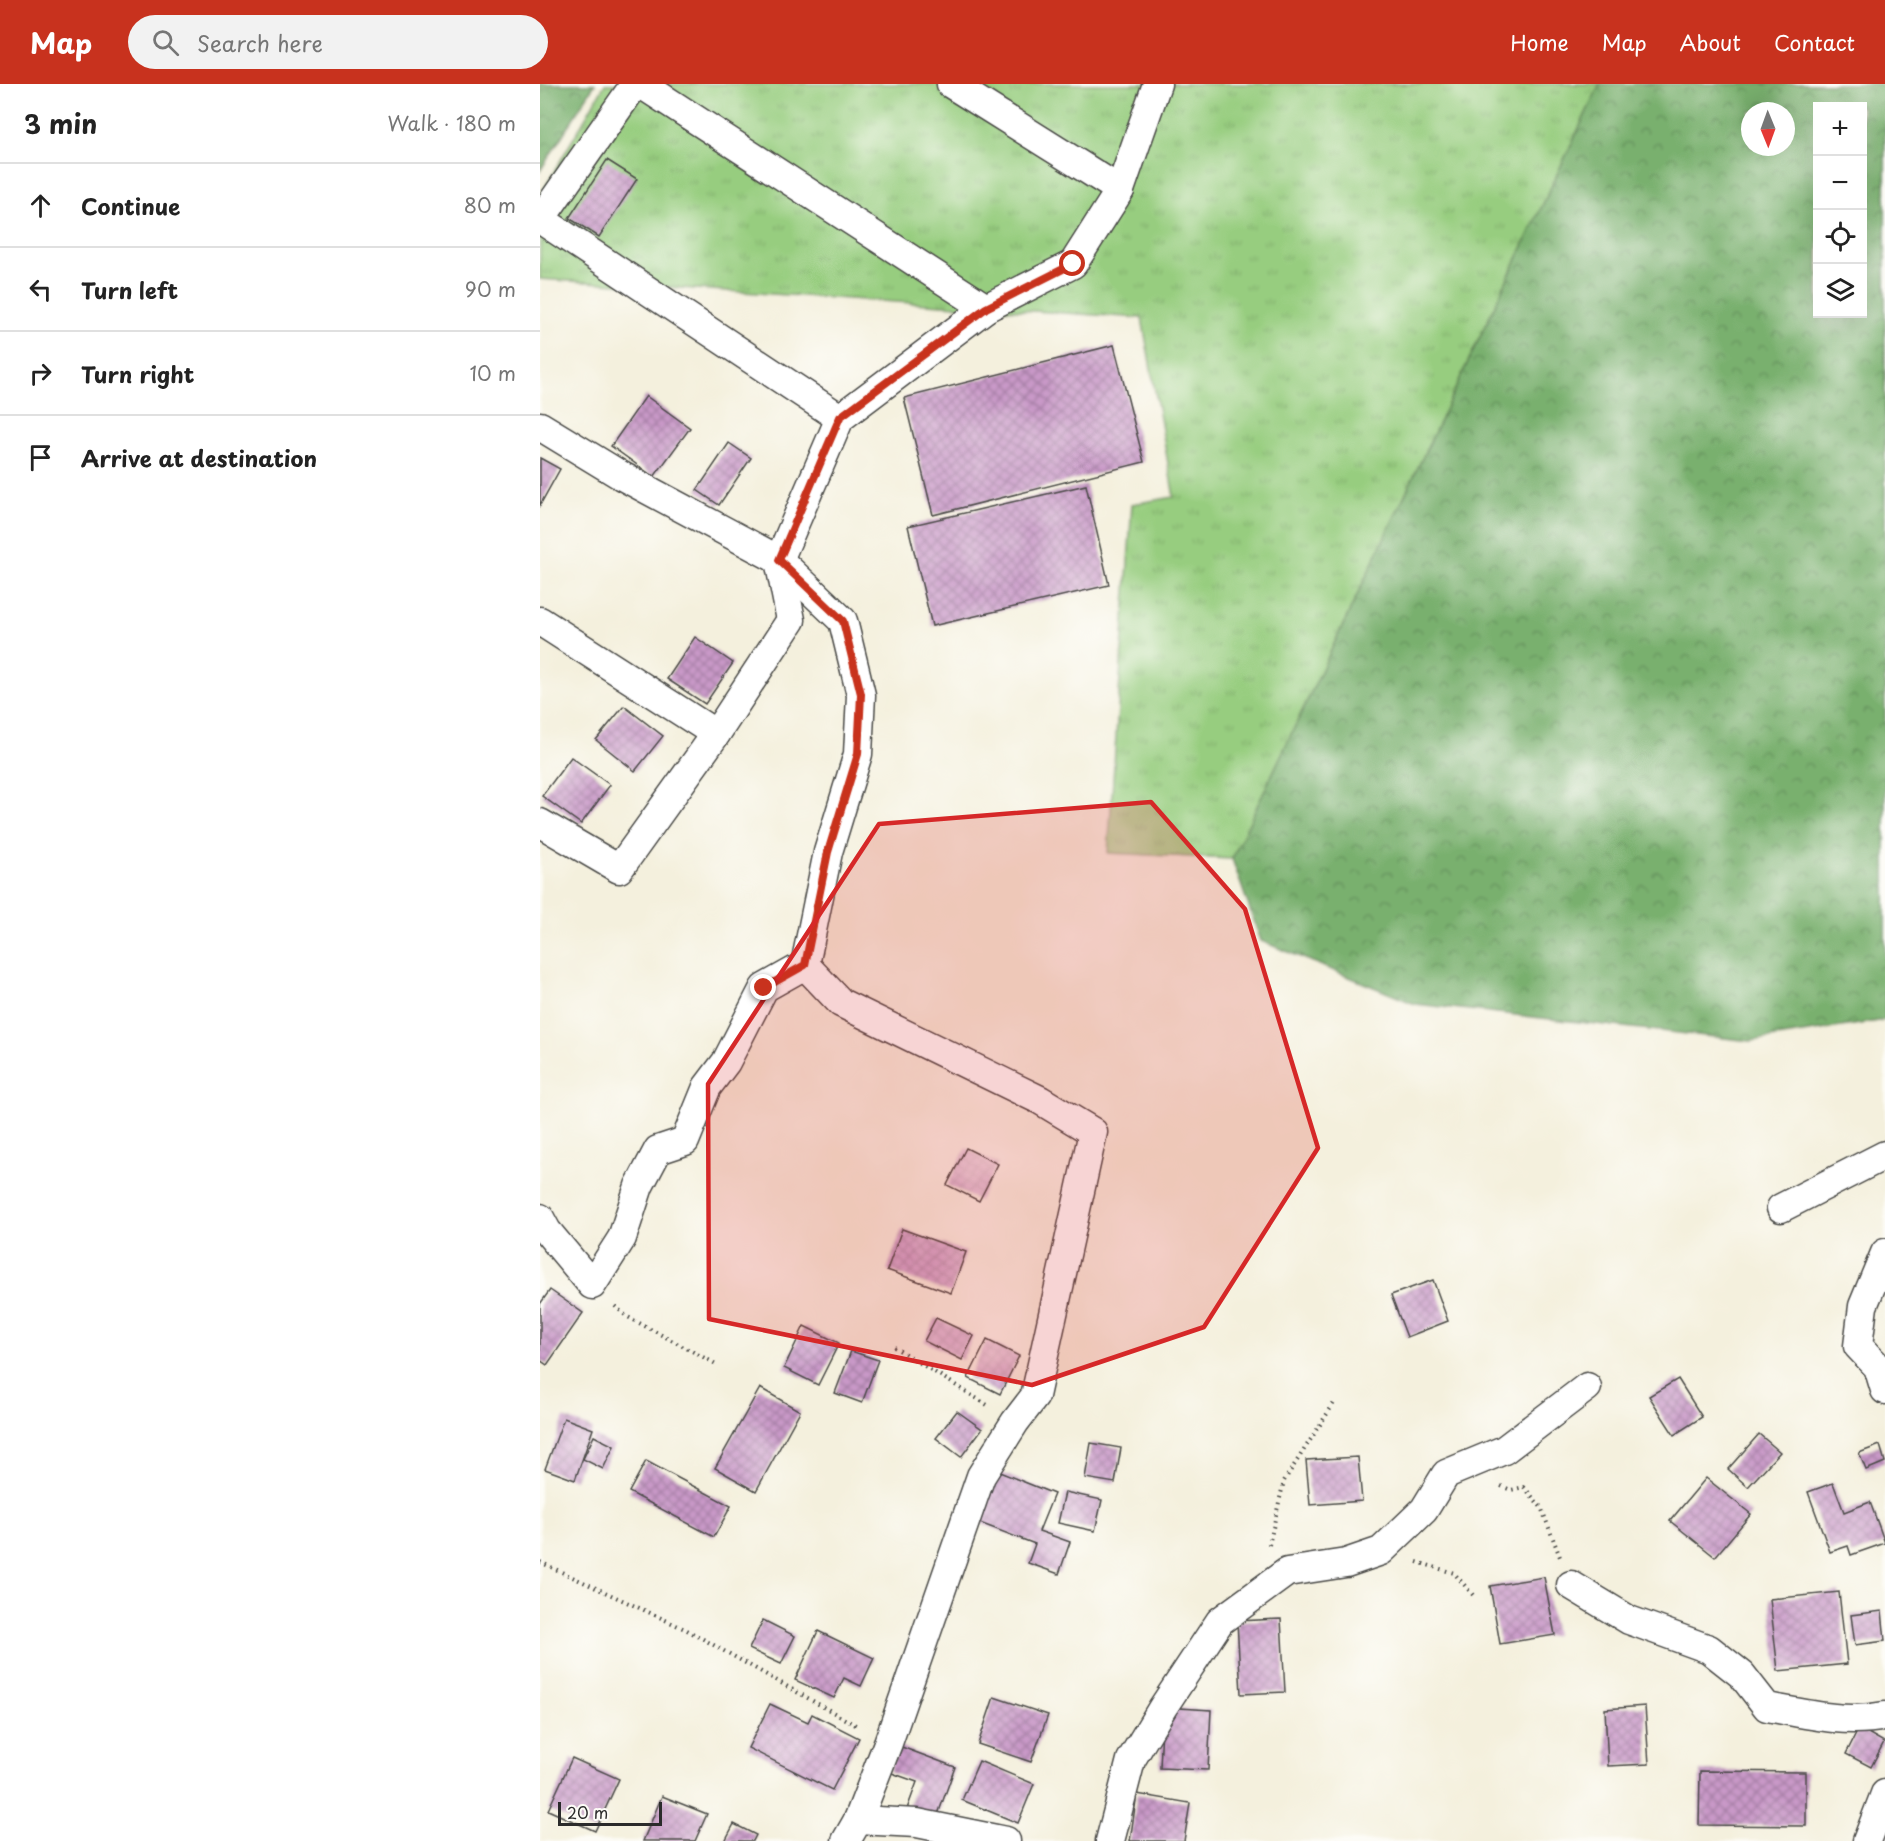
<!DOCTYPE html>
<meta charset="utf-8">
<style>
:root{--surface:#fff;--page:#f2f2f2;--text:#222;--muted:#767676;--line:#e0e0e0;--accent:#c8321e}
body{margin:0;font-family:"Playpen Sans",sans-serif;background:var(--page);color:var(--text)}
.controls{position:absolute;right:18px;top:18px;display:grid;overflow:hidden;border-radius:0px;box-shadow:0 6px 24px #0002}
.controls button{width:54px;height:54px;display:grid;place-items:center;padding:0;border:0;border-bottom:2px solid var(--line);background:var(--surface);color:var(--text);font:30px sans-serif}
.compass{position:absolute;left:1201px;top:18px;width:54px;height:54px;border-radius:50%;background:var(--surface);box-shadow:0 6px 24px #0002;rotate:179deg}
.scale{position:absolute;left:18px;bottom:15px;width:104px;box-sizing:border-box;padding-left:6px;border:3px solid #2b2b2b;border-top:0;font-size:16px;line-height:21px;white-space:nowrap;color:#2b2b2b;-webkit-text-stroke:4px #fdfcf7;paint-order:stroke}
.stop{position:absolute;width:18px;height:18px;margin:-14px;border:4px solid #c8321e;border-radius:50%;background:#fff}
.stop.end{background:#c8321e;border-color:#fff;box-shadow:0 2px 6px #0008}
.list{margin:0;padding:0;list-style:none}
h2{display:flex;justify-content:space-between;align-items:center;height:78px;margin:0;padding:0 24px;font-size:26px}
h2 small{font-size:20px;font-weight:400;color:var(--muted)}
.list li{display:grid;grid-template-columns:39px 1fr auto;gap:18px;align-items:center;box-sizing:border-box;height:84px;padding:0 24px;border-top:2px solid var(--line)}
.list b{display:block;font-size:22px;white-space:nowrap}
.list em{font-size:20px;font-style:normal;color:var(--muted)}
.icon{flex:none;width:33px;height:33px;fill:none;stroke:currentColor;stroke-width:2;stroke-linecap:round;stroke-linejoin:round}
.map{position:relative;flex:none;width:1345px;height:1757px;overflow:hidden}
header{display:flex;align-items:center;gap:36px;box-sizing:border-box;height:84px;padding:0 30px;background:var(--accent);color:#fff}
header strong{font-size:28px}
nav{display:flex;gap:33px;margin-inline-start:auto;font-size:21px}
.search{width:420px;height:54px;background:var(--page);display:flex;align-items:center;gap:15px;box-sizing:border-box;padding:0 21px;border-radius:33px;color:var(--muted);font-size:22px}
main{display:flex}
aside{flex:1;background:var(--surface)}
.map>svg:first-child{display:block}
</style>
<header>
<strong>Map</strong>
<div class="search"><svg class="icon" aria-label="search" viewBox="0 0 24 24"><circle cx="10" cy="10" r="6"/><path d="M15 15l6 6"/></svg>Search here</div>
<nav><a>Home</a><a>Map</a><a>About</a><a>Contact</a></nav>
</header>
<main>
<aside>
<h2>3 min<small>Walk · 180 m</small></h2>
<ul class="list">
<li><svg class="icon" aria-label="ahead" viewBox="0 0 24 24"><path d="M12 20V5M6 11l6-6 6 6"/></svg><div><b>Continue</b></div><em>80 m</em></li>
<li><svg class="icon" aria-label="left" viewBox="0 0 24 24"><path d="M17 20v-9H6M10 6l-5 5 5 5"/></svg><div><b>Turn left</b></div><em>90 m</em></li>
<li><svg class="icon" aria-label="right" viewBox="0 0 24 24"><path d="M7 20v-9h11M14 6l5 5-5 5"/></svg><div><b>Turn right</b></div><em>10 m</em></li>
<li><svg class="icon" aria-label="arrive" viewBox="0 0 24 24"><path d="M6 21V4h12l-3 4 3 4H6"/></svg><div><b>Arrive at destination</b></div></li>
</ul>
</aside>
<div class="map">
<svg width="1345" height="1757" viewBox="0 0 1345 1757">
<defs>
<pattern id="grass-tufts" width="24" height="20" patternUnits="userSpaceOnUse" patternTransform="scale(1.5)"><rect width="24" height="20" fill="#97cd7f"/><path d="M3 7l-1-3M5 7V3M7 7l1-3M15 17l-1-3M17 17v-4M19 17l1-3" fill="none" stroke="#82b06e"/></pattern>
<pattern id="forest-crowns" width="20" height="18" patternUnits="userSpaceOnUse" patternTransform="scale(1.5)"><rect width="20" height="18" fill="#79b06e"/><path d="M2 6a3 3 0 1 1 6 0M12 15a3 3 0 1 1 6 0" fill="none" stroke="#638f5b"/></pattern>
<pattern id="building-cross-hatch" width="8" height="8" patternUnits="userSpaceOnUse" patternTransform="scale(1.5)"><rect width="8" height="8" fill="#c999c8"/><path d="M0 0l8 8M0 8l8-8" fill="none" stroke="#a37da3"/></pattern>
</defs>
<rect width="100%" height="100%" fill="#fdfcf7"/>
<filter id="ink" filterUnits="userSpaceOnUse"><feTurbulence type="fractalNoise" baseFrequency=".0167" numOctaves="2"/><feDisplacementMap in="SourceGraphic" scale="12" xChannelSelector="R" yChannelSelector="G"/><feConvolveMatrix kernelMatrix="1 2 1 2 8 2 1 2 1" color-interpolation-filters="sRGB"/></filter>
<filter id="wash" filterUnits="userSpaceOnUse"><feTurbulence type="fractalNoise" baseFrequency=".008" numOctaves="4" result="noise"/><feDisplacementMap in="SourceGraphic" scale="24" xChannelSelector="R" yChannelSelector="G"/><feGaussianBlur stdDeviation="1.35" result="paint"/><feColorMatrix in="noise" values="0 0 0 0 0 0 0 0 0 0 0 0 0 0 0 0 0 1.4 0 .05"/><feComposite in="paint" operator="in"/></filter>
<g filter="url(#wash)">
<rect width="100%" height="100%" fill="#f4f0dd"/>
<path fill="url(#grass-tufts)" stroke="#617c55" stroke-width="1.5" d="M65,0H1060L692,775L568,769L592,420L634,413L602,234L0,195V112Z"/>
<g fill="url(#forest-crowns)" stroke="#526e4c" stroke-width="1.5" fill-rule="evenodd">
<path d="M0,0H55L0,87Z"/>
<path d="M1060,0H1345V936L1211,957L875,920L721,857L692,775ZM1278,22H1322V230H1278ZM1210,27H1246V63H1210Z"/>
</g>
<g id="blocks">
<g fill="url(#building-cross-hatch)">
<path d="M67,76L97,95L59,153L29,134Z"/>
<path d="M574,261L604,378L393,431L364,314Z"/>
<path d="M106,312L150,344L114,393L71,362Z"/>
<path d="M189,359L211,374L179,421L157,406Z"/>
<path d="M0,374L20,385L0,421Z"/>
<path d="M546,401L569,501L392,542L368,442Z"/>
<path d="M155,553L193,579L165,620L127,595Z"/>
<path d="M84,622L123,652L95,687L56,656Z"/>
<path d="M31,673L70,701L41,740L2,712Z"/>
<path d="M426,1064L458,1080L439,1117L407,1101Z"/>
<path d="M362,1145L426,1168L411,1209L347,1186Z"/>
<path d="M893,1196L908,1237L867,1253L851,1211Z"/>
<path d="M10,1206L43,1229L7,1281L0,1276V1220Z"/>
<path d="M396,1234L434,1252L422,1276L384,1257Z"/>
<path d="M264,1242L299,1259L278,1301L244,1284Z"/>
<path d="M447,1256L479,1272L460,1310L428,1294Z"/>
<path d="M311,1267L338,1276L322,1319L295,1309Z"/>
<path d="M1138,1295L1162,1333L1134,1351L1109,1312Z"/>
<path d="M220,1304L260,1327L216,1407L175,1384Z"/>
<path d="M417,1327L442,1345L421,1373L396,1354Z"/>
<path d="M24,1334L53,1345L35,1396L5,1385Z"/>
<path d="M1219,1350L1240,1368L1208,1403L1188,1385Z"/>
<path d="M54,1352L74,1362L63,1385L43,1375Z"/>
<path d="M551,1359L581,1364L575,1399L545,1394Z"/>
<path d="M1340,1361L1345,1378L1326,1386L1319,1369Z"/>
<path d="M818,1373L822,1417L770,1421L766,1376Z"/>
<path d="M106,1377L191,1422L174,1453L89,1408Z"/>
<path d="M452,1385L514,1410L499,1447L530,1458L519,1490L488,1479L495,1460L432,1436Z"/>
<path d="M1166,1394L1211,1430L1175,1473L1130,1437Z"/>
<path d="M1293,1399L1304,1428L1330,1418L1345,1459L1311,1471L1308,1462L1290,1468L1268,1408Z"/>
<path d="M525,1408L562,1416L555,1447L518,1439Z"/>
<path d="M1004,1493L1015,1551L960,1560L950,1502Z"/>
<path d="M1299,1508L1307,1580L1238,1587L1230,1515Z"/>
<path d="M1342,1527L1345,1557L1315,1561L1311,1531Z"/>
<path d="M741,1535L745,1608L701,1610L697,1537Z"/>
<path d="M223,1536L255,1552L241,1580L209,1565Z"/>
<path d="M278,1547L334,1574L321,1602L304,1594L294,1614L255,1596Z"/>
<path d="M454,1613L508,1631L491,1678L438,1660Z"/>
<path d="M230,1620L268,1638L272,1630L319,1654L292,1706L208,1664Z"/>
<path d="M1105,1622L1109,1680L1068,1682L1065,1625Z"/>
<path d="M623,1623L671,1626L668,1686L620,1684Z"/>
<path d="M1319,1644L1344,1658L1331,1683L1306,1670Z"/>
<path d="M359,1662L415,1683L396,1736L367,1725L377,1698L349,1688Z"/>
<path d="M32,1674L79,1695L55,1747L8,1726Z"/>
<path d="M439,1677L494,1700L478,1739L422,1716Z"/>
<path d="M1160,1687L1266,1688V1742L1159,1741Z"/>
<path d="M597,1710L650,1719L644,1757H590Z"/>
<path d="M122,1712L167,1730L155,1757H103Z"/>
<path d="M194,1740L216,1751L213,1757H185Z"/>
</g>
</g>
</g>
<g filter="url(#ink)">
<use href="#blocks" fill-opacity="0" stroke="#494946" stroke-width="1.5"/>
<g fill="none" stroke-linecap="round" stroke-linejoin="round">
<g stroke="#494946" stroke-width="31">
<g id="street">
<path d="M101,0L446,224"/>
<path d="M411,0L580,106"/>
<path d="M0,135L300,334"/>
<path d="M0,136L95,0"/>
<path d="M0,342L82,392L239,476L303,537L321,611L318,670L288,768L265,881L224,904L186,978L167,1003L145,1057L118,1066L99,1102L82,1154L52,1201L7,1147L0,1134"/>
<path d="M0,537L176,650"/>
<path d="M0,739L79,785L176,650L251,536L239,476L300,334L446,224L533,180L580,106L617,0"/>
<path d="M265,881L301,919L500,1016L553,1048L495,1312L475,1338L441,1392L348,1659L318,1736L306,1757"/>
<path d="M1241,1124L1345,1071"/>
<path d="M1345,1169L1323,1222L1318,1262L1338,1283L1345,1306"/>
<path d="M1031,1501L1089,1536L1169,1565L1202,1591L1227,1623C1266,1630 1305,1640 1345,1632"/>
<path d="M318,1736L377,1739L466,1757"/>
<path d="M570,1757L591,1676L623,1623L680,1537L747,1488L806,1479L841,1467L884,1426L906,1390L964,1366L1047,1303"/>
<path d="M1327,1757L1345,1710"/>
</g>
</g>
<g stroke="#494946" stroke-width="4" stroke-dasharray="1.5 4.5" stroke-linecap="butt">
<path d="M75,1222L86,1232L176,1280"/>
<path d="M354,1263L449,1322"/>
<path d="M961,1402L971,1406L984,1403L1001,1423L1020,1473"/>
<path d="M729,1461L744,1397L794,1319"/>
<path d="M0,1478L147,1546L319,1643"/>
<path d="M877,1478L914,1489L933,1511"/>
</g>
<use href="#street" stroke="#fff" stroke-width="28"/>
</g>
</g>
<g fill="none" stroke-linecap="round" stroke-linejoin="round" filter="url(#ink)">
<path stroke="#c8321e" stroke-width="8" d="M224,904L265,881L288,768L318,670L321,610L303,537L239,476L300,333L446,224L533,180"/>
</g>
<path fill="#d62828" fill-opacity="0.2" stroke="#d62828" stroke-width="4.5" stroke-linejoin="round" d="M611,718L705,825L778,1064L664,1243L492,1301L169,1235L168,1000L339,740Z"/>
</svg>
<div class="controls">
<button>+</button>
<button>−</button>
<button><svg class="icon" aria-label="locate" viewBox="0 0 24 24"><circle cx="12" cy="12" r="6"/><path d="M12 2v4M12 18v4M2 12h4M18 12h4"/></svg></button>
<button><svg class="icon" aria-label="layers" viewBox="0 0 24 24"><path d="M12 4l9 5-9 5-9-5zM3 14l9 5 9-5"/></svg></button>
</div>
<svg class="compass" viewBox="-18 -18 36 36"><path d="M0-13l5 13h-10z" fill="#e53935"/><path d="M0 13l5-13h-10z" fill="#767676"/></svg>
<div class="scale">20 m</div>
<div class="stop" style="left:533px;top:180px"></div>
<div class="stop end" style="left:224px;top:904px"></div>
</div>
</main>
